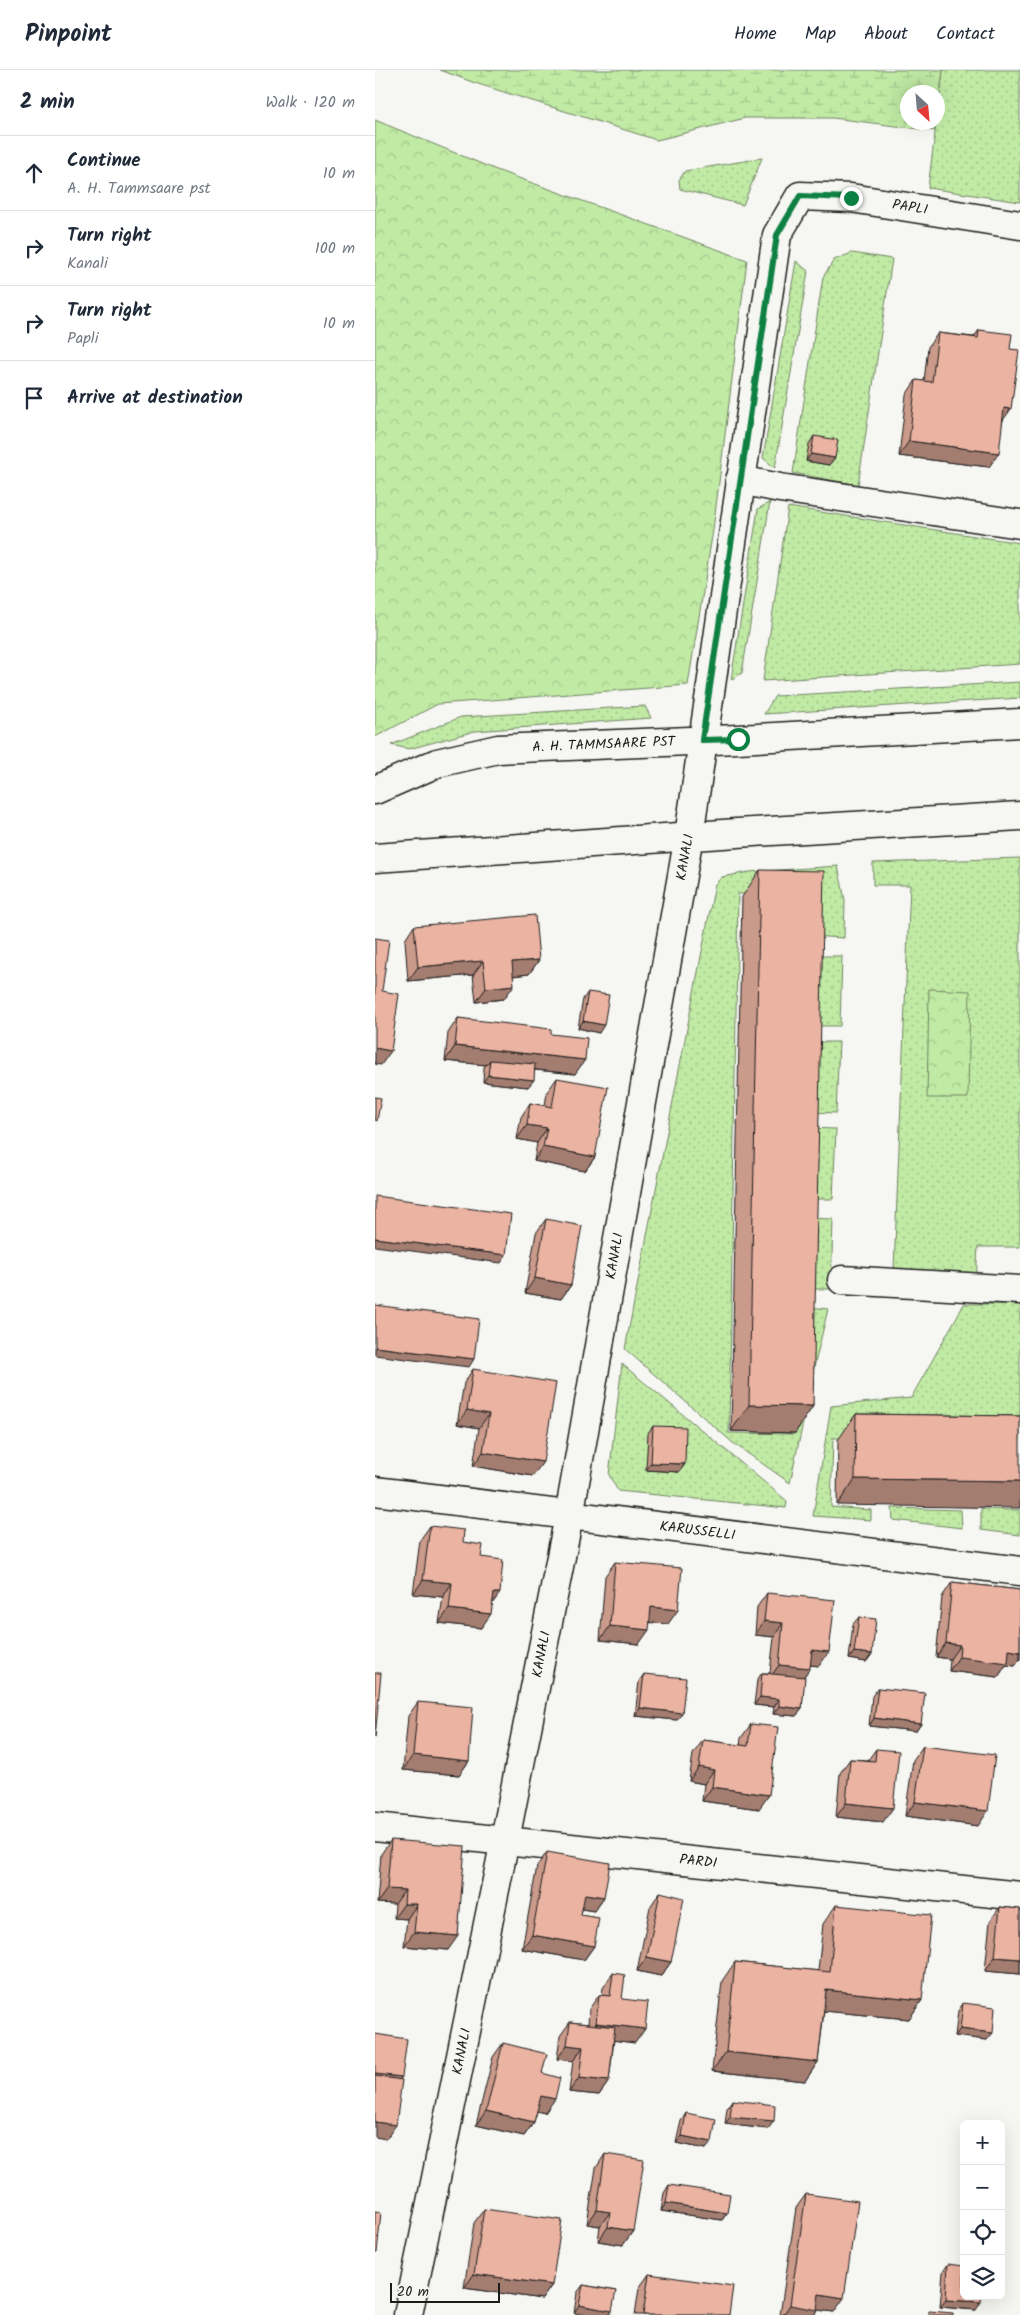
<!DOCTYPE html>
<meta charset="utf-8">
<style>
:root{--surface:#fff;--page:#f6f6f7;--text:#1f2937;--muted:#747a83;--line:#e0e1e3}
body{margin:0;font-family:Kalam,sans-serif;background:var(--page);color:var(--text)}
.controls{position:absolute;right:15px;bottom:15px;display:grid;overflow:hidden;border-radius:8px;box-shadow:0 5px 20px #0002}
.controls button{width:45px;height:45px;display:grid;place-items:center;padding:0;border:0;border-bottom:1px solid var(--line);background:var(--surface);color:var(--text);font:25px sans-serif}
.compass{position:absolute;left:525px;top:15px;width:45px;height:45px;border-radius:50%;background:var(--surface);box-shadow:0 5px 20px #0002;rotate:154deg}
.scale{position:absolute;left:15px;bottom:12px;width:110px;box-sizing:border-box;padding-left:5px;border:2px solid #1c1c1c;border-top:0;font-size:14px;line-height:18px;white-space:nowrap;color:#1c1c1c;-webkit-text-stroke:4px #f6f6f2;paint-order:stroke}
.stop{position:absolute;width:15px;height:15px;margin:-11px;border:4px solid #0b8043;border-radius:50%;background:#fff}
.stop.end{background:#0b8043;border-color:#fff;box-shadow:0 1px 5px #0008}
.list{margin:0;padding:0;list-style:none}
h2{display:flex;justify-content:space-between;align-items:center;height:65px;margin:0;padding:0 20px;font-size:21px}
h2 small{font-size:16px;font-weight:400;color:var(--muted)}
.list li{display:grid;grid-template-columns:32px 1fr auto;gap:15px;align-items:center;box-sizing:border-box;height:75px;padding:0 20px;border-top:1px solid var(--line)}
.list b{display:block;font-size:19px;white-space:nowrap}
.list p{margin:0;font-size:16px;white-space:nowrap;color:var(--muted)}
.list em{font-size:16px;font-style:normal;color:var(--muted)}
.icon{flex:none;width:28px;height:28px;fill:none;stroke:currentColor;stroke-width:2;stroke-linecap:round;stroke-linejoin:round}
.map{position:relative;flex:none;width:645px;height:2245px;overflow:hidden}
header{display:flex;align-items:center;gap:30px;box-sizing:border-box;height:70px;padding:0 25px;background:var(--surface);border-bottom:1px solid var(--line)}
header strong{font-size:24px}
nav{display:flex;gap:28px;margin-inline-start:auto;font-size:18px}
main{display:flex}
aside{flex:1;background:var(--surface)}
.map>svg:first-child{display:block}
</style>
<header>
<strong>Pinpoint</strong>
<nav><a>Home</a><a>Map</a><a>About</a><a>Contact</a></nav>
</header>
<main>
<aside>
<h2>2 min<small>Walk · 120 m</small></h2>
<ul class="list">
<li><svg class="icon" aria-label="ahead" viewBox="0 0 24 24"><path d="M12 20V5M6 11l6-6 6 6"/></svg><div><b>Continue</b><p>A. H. Tammsaare pst</p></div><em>10 m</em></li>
<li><svg class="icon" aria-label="right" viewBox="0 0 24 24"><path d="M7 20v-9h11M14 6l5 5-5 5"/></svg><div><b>Turn right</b><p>Kanali</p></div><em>100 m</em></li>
<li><svg class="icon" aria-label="right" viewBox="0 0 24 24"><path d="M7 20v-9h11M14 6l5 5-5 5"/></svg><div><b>Turn right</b><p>Papli</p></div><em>10 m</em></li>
<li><svg class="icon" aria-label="arrive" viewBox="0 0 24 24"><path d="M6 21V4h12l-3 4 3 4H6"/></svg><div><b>Arrive at destination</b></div></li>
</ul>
</aside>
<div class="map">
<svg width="645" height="2245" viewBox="0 0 645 2245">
<defs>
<pattern id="grass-dots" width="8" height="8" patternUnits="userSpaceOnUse" patternTransform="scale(1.25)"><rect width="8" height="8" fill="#c1eaa5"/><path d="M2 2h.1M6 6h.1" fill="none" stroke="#a5c88d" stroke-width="1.8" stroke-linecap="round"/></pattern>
<pattern id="forest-crowns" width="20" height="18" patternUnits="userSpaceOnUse" patternTransform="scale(1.25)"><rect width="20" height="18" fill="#c1eaa5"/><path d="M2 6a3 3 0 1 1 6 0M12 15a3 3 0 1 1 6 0" fill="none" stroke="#a5c88d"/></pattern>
<pattern id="wetland-marsh" width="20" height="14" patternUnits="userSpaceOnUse" patternTransform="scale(1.25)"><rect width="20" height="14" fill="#c1eaa5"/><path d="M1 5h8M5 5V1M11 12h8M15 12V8" fill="none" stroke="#a5c88d"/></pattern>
</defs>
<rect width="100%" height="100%" fill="#f6f6f2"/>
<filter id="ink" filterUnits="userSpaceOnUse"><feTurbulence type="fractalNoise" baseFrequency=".02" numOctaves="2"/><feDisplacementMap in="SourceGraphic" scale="10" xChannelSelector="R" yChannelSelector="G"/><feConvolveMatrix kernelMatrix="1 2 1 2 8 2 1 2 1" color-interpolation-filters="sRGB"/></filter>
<g filter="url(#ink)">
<g fill="url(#grass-dots)" stroke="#6e8360">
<path d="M568,0H645V132L553,118Z"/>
<path d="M387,88L368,135L305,119L304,110L310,101Z"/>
<path d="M477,183L517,189L483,415L418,403L448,207L459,190Z"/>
<path d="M421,191L433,201L400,398L388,388Z"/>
<path d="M395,432L367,603L356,610L383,439Z"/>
<path d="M413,437L645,473V594L388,611Z"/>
<path d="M645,612V628L389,644L400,626Z"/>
<path d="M270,636L276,648L100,661L34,679L16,675L86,647Z"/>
<path d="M645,788V1177H603L601,1210H579V1202L519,1199L535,815H498V793Z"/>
<path d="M463,796L470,830L469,868L434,866V824H363L354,1363L420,1364L424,1325H434L415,1413L358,1373L250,1279L340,814L347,807L374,802Z"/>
<path d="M438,886H467L465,956H435Z"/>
<path d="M434,972H464L461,1043L432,1042Z"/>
<path d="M431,1058L461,1059L458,1129H429Z"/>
<path d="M428,1148L458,1149L456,1219H426Z"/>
<path d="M589,1234H645V1370L458,1368L456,1437L496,1440V1450L438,1446L456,1336L536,1328Z"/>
<path d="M426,1236L453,1239L437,1306Z"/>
<path d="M247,1294L412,1431L411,1438L243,1421L234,1405Z"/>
<path d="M517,1438L586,1440L587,1458L518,1450Z"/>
<path d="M606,1439L645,1440V1465L606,1460Z"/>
</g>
<g fill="url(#forest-crowns)" stroke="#6e8360">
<path d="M0,50L124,101L372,190L338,460L313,615L63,634L0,667Z"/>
<path d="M554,919L595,921L593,1028H552Z"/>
</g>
<path fill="url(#wetland-marsh)" stroke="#6e8360" d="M65,0H568L563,42L562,22H532V52L561,53L560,61L458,48H370L282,70L100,13Z"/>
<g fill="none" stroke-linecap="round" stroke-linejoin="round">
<g stroke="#1c1c1c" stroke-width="31">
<g id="minor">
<path d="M365,410L405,418L645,454"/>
<path id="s1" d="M0,720L62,693L123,679L363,669L645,653"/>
<path d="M0,788L362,763L645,746"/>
<path d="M467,1210L645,1220"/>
<path id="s2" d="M0,1421L645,1501"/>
<path id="s3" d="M0,1757L645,1826"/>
<path id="s4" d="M33,2245L125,1795L194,1446L314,766L402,165L425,126L476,128L645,155"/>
</g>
</g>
<use href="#minor" stroke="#f6f6f2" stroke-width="28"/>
</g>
<g fill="#ca9a8a" stroke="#1c1c1c">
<path d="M604,260L628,351L614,397L524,386L531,325L541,310L549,311L553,277L563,263L599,267Z"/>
<path d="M439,366L454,395L431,391L434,374Z"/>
<path d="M385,800L438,1336L420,1363L356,1361L367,827Z"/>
<path d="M39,856L164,890L154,904L138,906L129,929L101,932L98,905L33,911L30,870Z"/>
<path d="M213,922L224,963L203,958L208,929Z"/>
<path d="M83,948L176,964L200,1004L160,1000L153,1017L108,1012L109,997L111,995L70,991L73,963Z"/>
<path d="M182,1008L220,1087L210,1101L159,1091L162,1073L142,1069L146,1047L155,1033L170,1036L172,1022Z"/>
<path d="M171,1149L196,1215L186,1229L150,1223L161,1163Z"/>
<path d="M98,1299L158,1406L98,1396L104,1358L82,1354L89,1313Z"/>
<path d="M481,1344L645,1346L462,1435L463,1370Z"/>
<path d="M278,1356L310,1394L304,1402L271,1400L273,1363Z"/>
<path d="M55,1456L88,1472L106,1487V1558L64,1553L68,1527L38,1524L45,1470Z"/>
<path d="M240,1492L293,1554L274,1552L264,1574L225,1570L230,1506Z"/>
<path d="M577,1512L645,1520V1589L640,1596L631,1595L623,1607L574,1601L575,1589L561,1587L567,1527Z"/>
<path d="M392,1523L444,1596L435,1595L429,1607L427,1639L421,1646L398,1644L399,1637L379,1635L382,1610L387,1603H395L399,1567L380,1565L382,1537Z"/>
<path d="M484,1547L497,1584L491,1592L474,1589L478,1554Z"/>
<path d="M269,1604L302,1650L260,1646L264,1611Z"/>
<path d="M503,1618L546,1654L541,1661L494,1656L497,1626Z"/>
<path d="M43,1632L94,1691L84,1705L28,1700L33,1646Z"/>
<path d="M376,1654L384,1739L327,1731L329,1714L314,1711L318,1684L328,1670L365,1675L366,1668Z"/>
<path d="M548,1676L603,1756L530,1746L538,1690Z"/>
<path d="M501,1679L508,1752L461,1747L465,1703L475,1689L493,1690Z"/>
<path d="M16,1770L73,1880L29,1876L32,1849L19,1848L20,1834L2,1833L6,1784Z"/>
<path d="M172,1782L229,1827L219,1841L207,1839L206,1845L219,1876L209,1890L147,1879L162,1796Z"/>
<path d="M285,1822L296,1892L286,1906L262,1901L275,1837Z"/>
<path d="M461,1835L547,1930L534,1949L449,1941L443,1992L430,2011L337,2001L347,1911L360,1892L443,1901L448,1854Z"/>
<path d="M625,1837L645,1839V1904L610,1901L615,1851Z"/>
<path d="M238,1903L247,1929L260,1973L239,1970L234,2011L224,2025L194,2022L198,1991L182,1989L185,1966L195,1952L213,1954L214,1939L224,1925H227L228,1918Z"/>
<path d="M588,1933L612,1970L580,1966L583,1941Z"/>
<path d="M128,1973L167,2003L170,2043L162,2041L159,2052L149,2066L101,2055L118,1987Z"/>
<path d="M357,2030L393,2059L350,2054L352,2038Z"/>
<path d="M311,2043L331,2079L301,2073L306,2051Z"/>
<path d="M230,2084L258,2161L248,2175L223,2171L225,2156L212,2154L221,2098Z"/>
<path d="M294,2115L352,2143L347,2150L286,2141L289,2123Z"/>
<path d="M431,2124L459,2242L442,2240L439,2245H405L421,2138Z"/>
<path d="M109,2139L177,2215L167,2229L89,2218L99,2153Z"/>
<path d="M573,2194L601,2240L565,2237L568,2202Z"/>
<path d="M274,2204L354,2245H260L264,2218Z"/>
<path d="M208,2215L241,2221L199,2243L202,2223Z"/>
</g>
<g fill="#a47d71" stroke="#1c1c1c">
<path d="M629,338L636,339L626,353Z"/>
<path d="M534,371L624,383L614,397L524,386Z"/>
<path d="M436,384L460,388L454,395L431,391Z"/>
<path d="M164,890L154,904L127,907L137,892Z"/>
<path d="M108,891L98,905L33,911L43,897Z"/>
<path d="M139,915L129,929L101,932L111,918Z"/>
<path d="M208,951L229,955L224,963L203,958Z"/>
<path d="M80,976L210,990L200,1004L114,995L115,990L111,995L70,991Z"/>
<path d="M0,978L16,981L6,995L0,994Z"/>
<path d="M113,1005L159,1010L153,1017L108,1012Z"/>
<path d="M152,1055L172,1058L162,1073L142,1069Z"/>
<path d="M168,1077L220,1087L210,1101L159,1091Z"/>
<path d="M0,1168L131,1185L126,1193L0,1176Z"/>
<path d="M160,1208L196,1215L186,1229L150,1223Z"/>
<path d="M0,1277L99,1289L94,1297L0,1285Z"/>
<path d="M374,1335L438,1336L420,1363L356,1361Z"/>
<path d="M92,1340L114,1344L104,1358L82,1354Z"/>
<path d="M108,1382L168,1392L158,1406L98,1396Z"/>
<path d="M276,1393L310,1394L304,1402L271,1400Z"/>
<path d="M480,1409L645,1411V1438L462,1435Z"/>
<path d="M48,1510L77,1513L68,1527L38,1524Z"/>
<path d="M119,1523H125L115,1537Z"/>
<path d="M276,1537L303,1540L293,1554L266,1552Z"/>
<path d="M74,1539L116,1544L106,1558L64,1553Z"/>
<path d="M389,1551L408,1553L399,1567L380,1565Z"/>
<path d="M235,1556L274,1560L264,1574L225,1570Z"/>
<path d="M571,1573L585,1575L575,1589L561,1587Z"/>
<path d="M437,1580L454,1582L444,1596L427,1594Z"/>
<path d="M634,1580L645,1582V1589L640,1596L631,1595L623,1607L574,1601L584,1587Z"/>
<path d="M479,1582L497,1584L491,1592L474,1589Z"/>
<path d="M404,1595L435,1598L425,1612L394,1609Z"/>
<path d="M385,1627L404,1629L399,1637L379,1635Z"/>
<path d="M404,1636L427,1639L421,1646L398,1644Z"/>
<path d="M265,1638L307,1643L302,1650L260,1646Z"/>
<path d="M499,1648L546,1654L541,1661L494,1656Z"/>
<path d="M38,1685L94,1691L84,1705L28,1700Z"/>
<path d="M324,1697L339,1700L329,1714L314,1711Z"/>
<path d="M337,1717L394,1725L384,1739L327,1731Z"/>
<path d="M540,1732L613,1741L603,1756L530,1746Z"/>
<path d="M471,1733L518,1738L508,1752L461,1747Z"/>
<path d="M12,1819L30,1820L20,1834L2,1833Z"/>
<path d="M210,1824L229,1827L219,1841L200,1838Z"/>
<path d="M29,1834H42L32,1849L19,1848Z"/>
<path d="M39,1862L83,1866L73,1880L29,1876Z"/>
<path d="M157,1865L219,1876L209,1890L147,1879Z"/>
<path d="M272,1887L296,1892L286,1906L262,1901Z"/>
<path d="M620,1887L645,1889V1904L610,1901Z"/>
<path d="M451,1920L547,1930L534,1949L437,1940Z"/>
<path d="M221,1953L270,1959L260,1973L211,1967Z"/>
<path d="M585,1959L618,1963L612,1970L580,1966Z"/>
<path d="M192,1975L208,1977L198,1991L182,1989Z"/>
<path d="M351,1982L443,1992L430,2011L337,2001Z"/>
<path d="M0,2004L27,2007L17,2022L0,2019Z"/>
<path d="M204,2008L234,2011L224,2025L194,2022Z"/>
<path d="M166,2026L180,2029L170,2043L156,2040Z"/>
<path d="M111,2041L159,2052L149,2066L101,2055Z"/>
<path d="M355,2047L399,2051L393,2059L350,2054Z"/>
<path d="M0,2052L21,2055L11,2069L0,2067Z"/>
<path d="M307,2066L337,2072L331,2079L301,2073Z"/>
<path d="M291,2133L352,2143L347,2150L286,2141Z"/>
<path d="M222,2140L235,2142L225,2156L212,2154Z"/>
<path d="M233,2157L258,2161L248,2175L223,2171Z"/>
<path d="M99,2204L177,2215L167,2229L89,2218Z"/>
<path d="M444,2224L469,2228L459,2242L442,2240L439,2245H408L415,2235Z"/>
<path d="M571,2230L606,2232L601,2240L565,2237Z"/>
<path d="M204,2235L237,2241L234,2245H211L199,2243Z"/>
</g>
<g fill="#ebb3a1" stroke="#1c1c1c">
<path d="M604,260L637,264L635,279L644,280L636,339L629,338L624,383L534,371L541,310L557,312L563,263L603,268Z"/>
<path d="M439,366L463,370L460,388L436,384Z"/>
<path d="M385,800L449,801L438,1336L374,1335Z"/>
<path d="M160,845L164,890L137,892L139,915L111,918L108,891L43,897L39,856Z"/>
<path d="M0,868L14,870L7,921L24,924L16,981L0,978Z"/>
<path d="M213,922L234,925L229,955L208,951Z"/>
<path d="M83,948L176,959V964L212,968L210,990L80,976Z"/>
<path d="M115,990L160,994L159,1010L113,1005Z"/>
<path d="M182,1008L233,1017L220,1087L168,1077L172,1058L152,1055L155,1033L177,1037Z"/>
<path d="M0,1027L6,1028L2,1051L0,1050Z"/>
<path d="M0,1126L136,1144L131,1185L0,1168Z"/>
<path d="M171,1149L207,1156L196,1215L160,1208Z"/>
<path d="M0,1235L104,1249L99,1289L0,1277Z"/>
<path d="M98,1299L181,1313L168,1392L108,1382L114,1344L92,1340Z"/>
<path d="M481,1344L645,1346V1411L480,1409Z"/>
<path d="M278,1356L311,1357L310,1394L276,1393Z"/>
<path d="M55,1456L89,1460L88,1472L108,1475L106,1487L128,1490L125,1523H119L116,1544L74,1539L77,1513L48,1510Z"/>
<path d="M240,1492L307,1498L303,1540L276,1537L274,1560L235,1556Z"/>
<path d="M577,1512L645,1520V1582L634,1580L633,1593L584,1587L585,1575L571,1573Z"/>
<path d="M392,1523L460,1530L454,1582L437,1580L435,1598L404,1595L408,1553L389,1551Z"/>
<path d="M484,1547L501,1549L497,1584L479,1582Z"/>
<path d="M0,1603H6L0,1668Z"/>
<path d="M387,1603L430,1607L427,1639L404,1636V1629L385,1627Z"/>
<path d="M269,1604L311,1608L307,1643L265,1638Z"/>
<path d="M503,1618L550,1623L546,1654L499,1648Z"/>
<path d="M43,1632L98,1637L94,1691L38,1685Z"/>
<path d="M376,1654L403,1657L394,1725L337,1717L339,1700L324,1697L328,1670L373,1676Z"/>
<path d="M548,1676L620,1685L613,1741L540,1732Z"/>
<path d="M501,1679L524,1681L518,1738L471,1733L475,1689L500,1691Z"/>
<path d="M16,1770L90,1776L83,1866L39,1862L42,1834H29L30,1820L12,1819Z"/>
<path d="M172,1782L235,1793L229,1827L210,1824L206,1845L224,1848L219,1876L157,1865Z"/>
<path d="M285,1822L309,1828L296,1892L272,1887Z"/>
<path d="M461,1835L556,1845L547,1930L451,1920L443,1992L351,1982L360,1892L455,1902Z"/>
<path d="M625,1837L645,1839V1889L620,1887Z"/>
<path d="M238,1903L250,1905L247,1929L273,1932L270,1959L221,1953L224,1925L235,1926Z"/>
<path d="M588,1933L620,1937L618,1963L585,1959Z"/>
<path d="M195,1952L240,1957L234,2011L204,2008L208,1977L192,1975Z"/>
<path d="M0,1964L32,1969L27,2007L0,2004Z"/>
<path d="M128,1973L172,1984L167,2003L185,2008L180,2029L166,2026L159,2052L111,2041Z"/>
<path d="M0,2006L27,2010L21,2055L0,2052Z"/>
<path d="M357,2030L400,2035L399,2051L355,2047Z"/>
<path d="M311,2043L341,2049L337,2072L307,2066Z"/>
<path d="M230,2084L269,2090L258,2161L233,2157L235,2142L222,2140Z"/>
<path d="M294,2115L355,2124L352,2143L291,2133Z"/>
<path d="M431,2124L483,2131L469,2228L444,2224L442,2240L415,2235Z"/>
<path d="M109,2139L187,2150L177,2215L99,2204Z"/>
<path d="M0,2141L6,2142L2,2183H0Z"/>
<path d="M573,2194L589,2196V2226H607L606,2232L571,2230Z"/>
<path d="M274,2204L358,2216L354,2245H268Z"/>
<path d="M208,2215L241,2221L237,2241L204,2235Z"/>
<path d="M554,2241L578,2243V2245H554Z"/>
</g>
</g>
<g fill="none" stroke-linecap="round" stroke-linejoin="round" filter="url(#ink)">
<path stroke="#0b8043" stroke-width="6" d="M363,669L327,670L402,165L425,126L476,128"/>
</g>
<g text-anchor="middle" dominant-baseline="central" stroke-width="4.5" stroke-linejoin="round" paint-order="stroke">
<g font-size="14" fill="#1c1c1c" stroke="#f6f6f2">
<text stroke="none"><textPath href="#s4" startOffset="2269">PAPLI</textPath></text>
<text stroke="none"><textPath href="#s1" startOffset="236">A. H. TAMMSAARE PST</textPath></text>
<text stroke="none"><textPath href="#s4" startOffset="1484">KANALI</textPath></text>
<text stroke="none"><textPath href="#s4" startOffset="1079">KANALI</textPath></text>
<text stroke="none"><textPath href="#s2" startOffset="325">KARUSSELLI</textPath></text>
<text stroke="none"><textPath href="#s4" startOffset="674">KANALI</textPath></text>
<text stroke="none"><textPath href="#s3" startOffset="325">PARDI</textPath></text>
<text stroke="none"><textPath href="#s4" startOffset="269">KANALI</textPath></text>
</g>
</g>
</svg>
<div class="controls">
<button>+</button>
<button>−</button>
<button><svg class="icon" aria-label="locate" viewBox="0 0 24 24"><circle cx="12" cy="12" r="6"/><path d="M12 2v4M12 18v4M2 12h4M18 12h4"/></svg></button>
<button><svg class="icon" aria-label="layers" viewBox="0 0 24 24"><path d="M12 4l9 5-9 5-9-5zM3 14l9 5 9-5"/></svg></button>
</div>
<svg class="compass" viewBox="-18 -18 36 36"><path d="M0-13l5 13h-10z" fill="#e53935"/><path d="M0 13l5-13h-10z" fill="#747a83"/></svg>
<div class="scale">20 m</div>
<div class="stop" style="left:363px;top:669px"></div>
<div class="stop end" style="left:476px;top:128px"></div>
</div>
</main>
